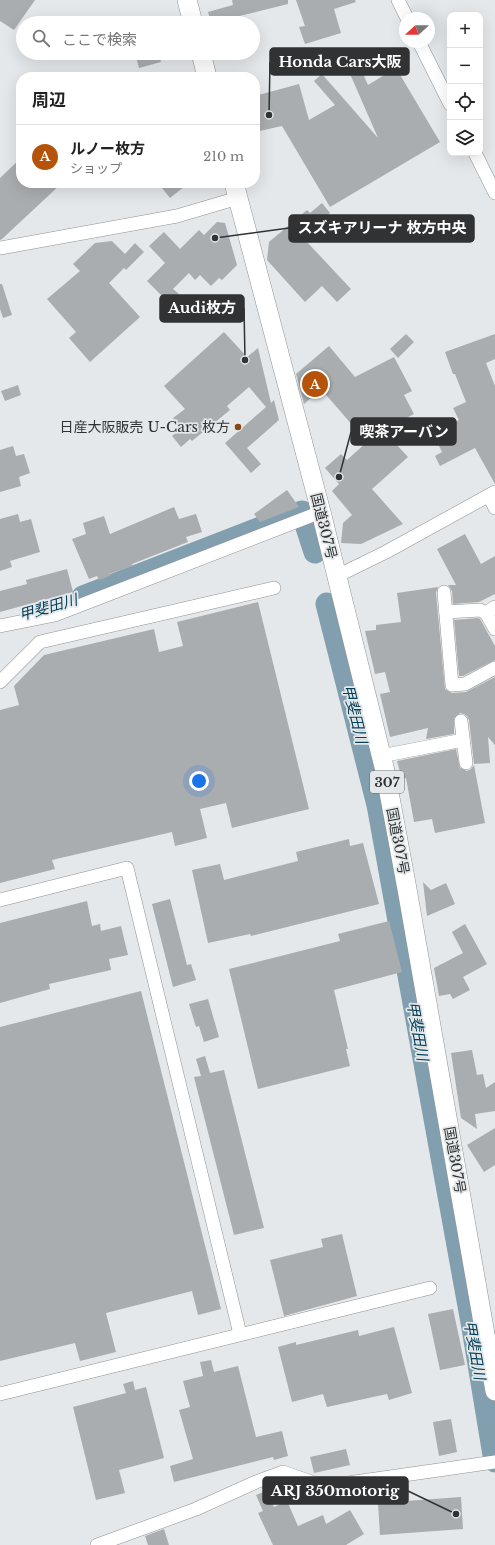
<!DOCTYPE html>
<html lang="ja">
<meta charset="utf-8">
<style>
:root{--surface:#fff;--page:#f6f6f6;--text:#222;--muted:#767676;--line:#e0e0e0;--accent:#b45309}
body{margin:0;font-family:"Libre Baskerville","Noto Sans JP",serif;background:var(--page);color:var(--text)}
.controls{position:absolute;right:12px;top:12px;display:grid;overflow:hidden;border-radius:8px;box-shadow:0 4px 16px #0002}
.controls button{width:36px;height:36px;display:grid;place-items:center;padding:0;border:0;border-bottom:1px solid var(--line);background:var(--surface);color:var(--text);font:20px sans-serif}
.compass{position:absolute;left:399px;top:12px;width:36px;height:36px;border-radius:50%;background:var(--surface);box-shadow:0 4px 16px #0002;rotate:249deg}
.you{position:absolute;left:199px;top:781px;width:14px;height:14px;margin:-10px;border:3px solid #fff;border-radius:50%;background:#1a73e8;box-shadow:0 0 0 6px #1a73e833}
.badge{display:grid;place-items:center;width:26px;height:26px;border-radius:50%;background:var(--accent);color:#fff;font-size:13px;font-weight:700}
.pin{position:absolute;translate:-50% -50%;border:2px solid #fff;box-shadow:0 1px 4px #0006}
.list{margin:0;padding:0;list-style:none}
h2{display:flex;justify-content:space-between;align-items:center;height:52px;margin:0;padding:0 16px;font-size:17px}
h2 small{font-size:13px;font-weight:400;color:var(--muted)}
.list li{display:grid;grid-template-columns:26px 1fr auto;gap:12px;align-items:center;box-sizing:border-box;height:64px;padding:0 16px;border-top:1px solid var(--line)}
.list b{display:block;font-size:15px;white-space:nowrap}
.list p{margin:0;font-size:13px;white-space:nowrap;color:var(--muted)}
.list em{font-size:13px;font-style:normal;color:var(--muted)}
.icon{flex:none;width:22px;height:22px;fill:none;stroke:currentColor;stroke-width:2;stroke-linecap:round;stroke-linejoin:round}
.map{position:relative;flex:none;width:495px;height:1545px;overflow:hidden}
.search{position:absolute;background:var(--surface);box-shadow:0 4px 16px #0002;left:16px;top:16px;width:244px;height:44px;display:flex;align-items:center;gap:10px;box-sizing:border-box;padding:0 14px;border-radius:22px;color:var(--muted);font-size:15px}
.panel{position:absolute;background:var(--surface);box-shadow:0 4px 16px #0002;left:16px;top:72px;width:244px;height:116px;border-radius:16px}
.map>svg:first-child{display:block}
</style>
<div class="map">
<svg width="495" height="1545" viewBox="0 0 495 1545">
<rect width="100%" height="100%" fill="#e4e8ea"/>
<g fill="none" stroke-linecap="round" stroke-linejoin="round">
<g stroke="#829faf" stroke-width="23">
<path d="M83,597L302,512L315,552"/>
<path d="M327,604L378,805L473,1328L495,1461"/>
</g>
</g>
<g fill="#aaadaf">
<path d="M0,0H35L14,30L0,21Z"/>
<path d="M232,0H288V4L211,23L208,12L233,5Z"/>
<path d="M296,0H355L356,2L334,9L341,33L305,44L299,27L305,26Z"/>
<path d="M135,53H159L161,62L139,68Z"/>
<path d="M358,62L368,85L396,68L440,142L330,207L282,126L255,132V96L299,84L309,120L335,105L314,81L322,74L378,138L347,67Z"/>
<path d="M21,158V183H62L2,239L0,240V178Z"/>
<path d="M158,183H189L170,198Z"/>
<path d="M322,203L330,213L318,224L322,229L307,242L351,289L337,302L322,286L305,302L267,260L269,242L307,210L310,213Z"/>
<path d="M217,222L225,223L237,265L222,280L219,278L211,286L200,275L195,280L189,273L173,289L179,294L169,303L147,281L165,263L149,246L164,232L180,249L199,230L204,235Z"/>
<path d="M112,241L125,254L135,243L144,252L126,270L124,268L109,283L140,317L90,362L69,338L76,332L47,299L80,271L73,264L95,243Z"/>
<path d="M0,284H2L12,315L3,318L0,309Z"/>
<path d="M224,332L247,357L258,348L271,403L274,400L279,420L247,448L261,464L251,473L225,443L266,407L249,387L227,406L230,410L192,441L190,439L181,447L172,436L182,428L173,418L185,409L164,386Z"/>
<path d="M406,334L414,342L398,358L390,349Z"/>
<path d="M495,334V359L486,363L495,386V484L475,448L440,466L435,456L442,452L433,434L459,420L453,408L466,402L455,374H453L445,352Z"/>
<path d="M329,346L355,377L394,357L412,391L404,395L414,414L383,430L408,457L372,489L403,524L361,544L341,543L343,523L352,515L332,491L339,484L325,468L341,454L347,460L367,442L321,389L304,404L296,374Z"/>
<path d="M18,385L21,395L5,401L1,391Z"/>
<path d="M13,446L16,456L24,454L30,473L19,477L21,486L0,492V450Z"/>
<path d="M287,490L299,507L260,522L254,514Z"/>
<path d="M174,507L179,519L196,514L202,532L186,537L188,542L132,564L133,566L109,574L110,576L99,580L97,576L89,579L72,539L86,534L83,523L104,516L110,534Z"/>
<path d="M18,514L20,522L31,519L40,552L10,561L12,567L0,571V519Z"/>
<path d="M465,534L481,564L495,556V594L479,602L453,604L452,591L448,585H456L437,549Z"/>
<path d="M67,569L73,592L0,612V591L27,584L26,580Z"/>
<path d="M438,587L436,593L445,689L452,693L466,692L495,677V745L488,737L490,763L474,764L469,720L467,716L464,714L460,713L454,718V734L426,739L428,728L390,737L380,694L390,692L385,672L375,674L365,631L376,630V625L401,622L397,593Z"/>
<path d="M258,602L309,809L232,828L226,803L200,809L207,838L175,846L172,832L52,860L55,869L0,883V710L19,705L14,686L44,655L154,629L159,652L183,646L177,622Z"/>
<path d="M478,618L480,619L495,646V660L463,676H459L454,620Z"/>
<path d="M456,749L460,768L467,771L471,769L474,765L485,823L435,833L432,819L414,822L406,778L402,779L397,761Z"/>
<path d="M349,839L350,846L363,843L379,904L251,936L250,934L208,943L192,870L220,864L224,880L298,861L296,852Z"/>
<path d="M423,882L431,890L446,883L455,904L427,916Z"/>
<path d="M170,899L187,965L191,964L196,980L173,987L152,904Z"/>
<path d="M87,901L92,926L100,924L101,931L121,926L128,955L109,959L111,970L49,984L50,989L0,1003V923Z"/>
<path d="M389,921L402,972L334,990L348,1049H346L350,1066L258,1089L229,969L340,941L338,934Z"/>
<path d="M465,924L487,964L463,977L470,990L453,999L450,994L439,996L434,968L463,953L452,932Z"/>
<path d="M141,991L221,1309L198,1315L192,1291L106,1313L116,1352L80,1361L75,1343L0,1361V1027Z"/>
<path d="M208,999L219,1037L204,1042L199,1026L196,1027L189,1004Z"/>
<path d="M472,1050L477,1075L483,1074L486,1088L495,1082V1111L475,1114L477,1129L461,1118L451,1053Z"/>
<path d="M205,1056L210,1073L224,1070L264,1228L234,1235L194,1077L201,1076L196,1059Z"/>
<path d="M495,1128V1165L484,1172L467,1145Z"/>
<path d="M342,1234L357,1296L284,1316L270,1260L323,1247L321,1239Z"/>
<path d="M453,1309L465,1365L440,1370L428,1314Z"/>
<path d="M394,1327L412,1393L389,1400L387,1394L327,1407L323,1394L292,1402L278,1347L296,1342V1345L358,1330L359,1336Z"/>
<path d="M211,1360L214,1372L238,1366L256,1437L282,1431L288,1456L274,1460L273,1457L174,1482L170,1466L193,1459L179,1410L190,1407L183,1381L203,1376L200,1362Z"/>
<path d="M133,1381L135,1390L146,1387L164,1458L119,1470L125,1493L96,1500L73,1407L126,1393L123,1384Z"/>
<path d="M451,1419L457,1452L439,1456L433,1422Z"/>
<path d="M346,1449L350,1465L314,1473L310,1457Z"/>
<path d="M266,1491L274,1507L287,1501L298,1526L323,1515L326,1524L350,1510L364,1534L346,1545H273L258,1513L263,1511L256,1495Z"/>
<path d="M461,1497L463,1529L380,1535L378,1503Z"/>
<path d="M164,1529L169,1545H148L145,1536Z"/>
</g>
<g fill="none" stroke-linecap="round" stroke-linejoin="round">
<g stroke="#8f9294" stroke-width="14">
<g id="minor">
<path d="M398,0L407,18"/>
<path d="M419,42L450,104"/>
<path d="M475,153L495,193"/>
<path d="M0,248L177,216L238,198"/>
<path d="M489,496L495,508"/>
<path d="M337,576L386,552L495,492"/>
<path d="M444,592L452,685L465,684L495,668"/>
<path d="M495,607L486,613L495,629"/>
<path d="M446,612L480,610L486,613"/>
<path d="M0,626L55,615L321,512"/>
<path d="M0,682L40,642L274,588"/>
<path d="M461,721L466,763"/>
<path d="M381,756L463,740"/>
<path d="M0,900L127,868L240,1334"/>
<path d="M0,1394L430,1288"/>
<path d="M97,1545L196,1509L256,1482L283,1472L314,1483H348L495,1462"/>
</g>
</g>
<g stroke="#8f9294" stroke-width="20">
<g id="highway">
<path d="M187,0L193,23"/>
<path d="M201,53L207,77"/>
<path d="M234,183L321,512L385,771L407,889L495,1391"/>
</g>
</g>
<use href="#minor" stroke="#fff" stroke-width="13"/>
<use href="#highway" stroke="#fff" stroke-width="19"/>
</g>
<circle fill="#884612" stroke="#e4e8ea" stroke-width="1.5" cx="238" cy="427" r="4"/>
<g text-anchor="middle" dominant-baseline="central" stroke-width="3.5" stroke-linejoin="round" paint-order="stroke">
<rect fill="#e4e8ea" stroke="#66696a" stroke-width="1" x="370" y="771" width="34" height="22" rx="3"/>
<g font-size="13" font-weight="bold" fill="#303233">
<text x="387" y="782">307</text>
</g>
<g font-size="14" fill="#303233" stroke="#e4e8ea" text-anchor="end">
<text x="230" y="427">日産大阪販売 U-Cars 枚方</text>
</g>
<g font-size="14" fill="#303233" stroke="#e4e8ea">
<text transform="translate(324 526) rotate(76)">国道307号</text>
<text transform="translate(398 841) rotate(79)">国道307号</text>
<text transform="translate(455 1160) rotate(80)">国道307号</text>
</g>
<g font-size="15" font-style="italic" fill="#054059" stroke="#e4e8ea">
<text transform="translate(48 607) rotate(-16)">甲斐田川</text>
<text transform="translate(355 714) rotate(76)">甲斐田川</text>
<text transform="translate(418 1031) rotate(80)">甲斐田川</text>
<text transform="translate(475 1350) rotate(80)">甲斐田川</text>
</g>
</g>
<path fill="none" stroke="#303233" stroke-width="1.5" d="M269 115L270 62M215 238L289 228M245 360L244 308M339 477L351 432M456 1514L408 1491"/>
<g fill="#303233" stroke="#e4e8ea" stroke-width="1.5">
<circle cx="269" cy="115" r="4"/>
<circle cx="215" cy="238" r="4"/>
<circle cx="245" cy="360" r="4"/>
<circle cx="339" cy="477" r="4"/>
<circle cx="456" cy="1514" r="4"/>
</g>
<g fill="#303233" stroke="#303233" stroke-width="1.5">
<rect x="270" y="48" width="139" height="27" rx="4"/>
<rect x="289" y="215" width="185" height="27" rx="4"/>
<rect x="160" y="295" width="84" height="27" rx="4"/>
<rect x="351" y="418" width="105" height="27" rx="4"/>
<rect x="263" y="1477" width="145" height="27" rx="4"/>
</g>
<g font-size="15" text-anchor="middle" font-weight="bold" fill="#fff">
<text x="340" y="67">Honda Cars大阪</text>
<text x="382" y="233">スズキアリーナ 枚方中央</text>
<text x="202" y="313">Audi枚方</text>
<text x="404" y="437">喫茶アーバン</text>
<text x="335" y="1496">ARJ 350motorig</text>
</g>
</svg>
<div class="controls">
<button>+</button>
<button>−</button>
<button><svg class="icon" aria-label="locate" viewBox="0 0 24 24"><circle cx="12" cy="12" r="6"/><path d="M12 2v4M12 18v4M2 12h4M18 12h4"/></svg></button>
<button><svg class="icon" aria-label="layers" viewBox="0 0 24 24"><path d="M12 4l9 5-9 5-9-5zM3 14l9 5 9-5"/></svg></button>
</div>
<svg class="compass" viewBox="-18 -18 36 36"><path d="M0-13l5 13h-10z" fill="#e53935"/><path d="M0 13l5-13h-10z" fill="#767676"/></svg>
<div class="you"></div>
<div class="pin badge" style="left:315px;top:384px">A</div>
<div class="search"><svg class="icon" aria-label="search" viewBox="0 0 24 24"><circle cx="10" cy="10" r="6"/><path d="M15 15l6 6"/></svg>ここで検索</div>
<section class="panel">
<h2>周辺<small></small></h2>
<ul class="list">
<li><span class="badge">A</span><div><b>ルノー枚方</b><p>ショップ</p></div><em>210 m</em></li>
</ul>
</section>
</div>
